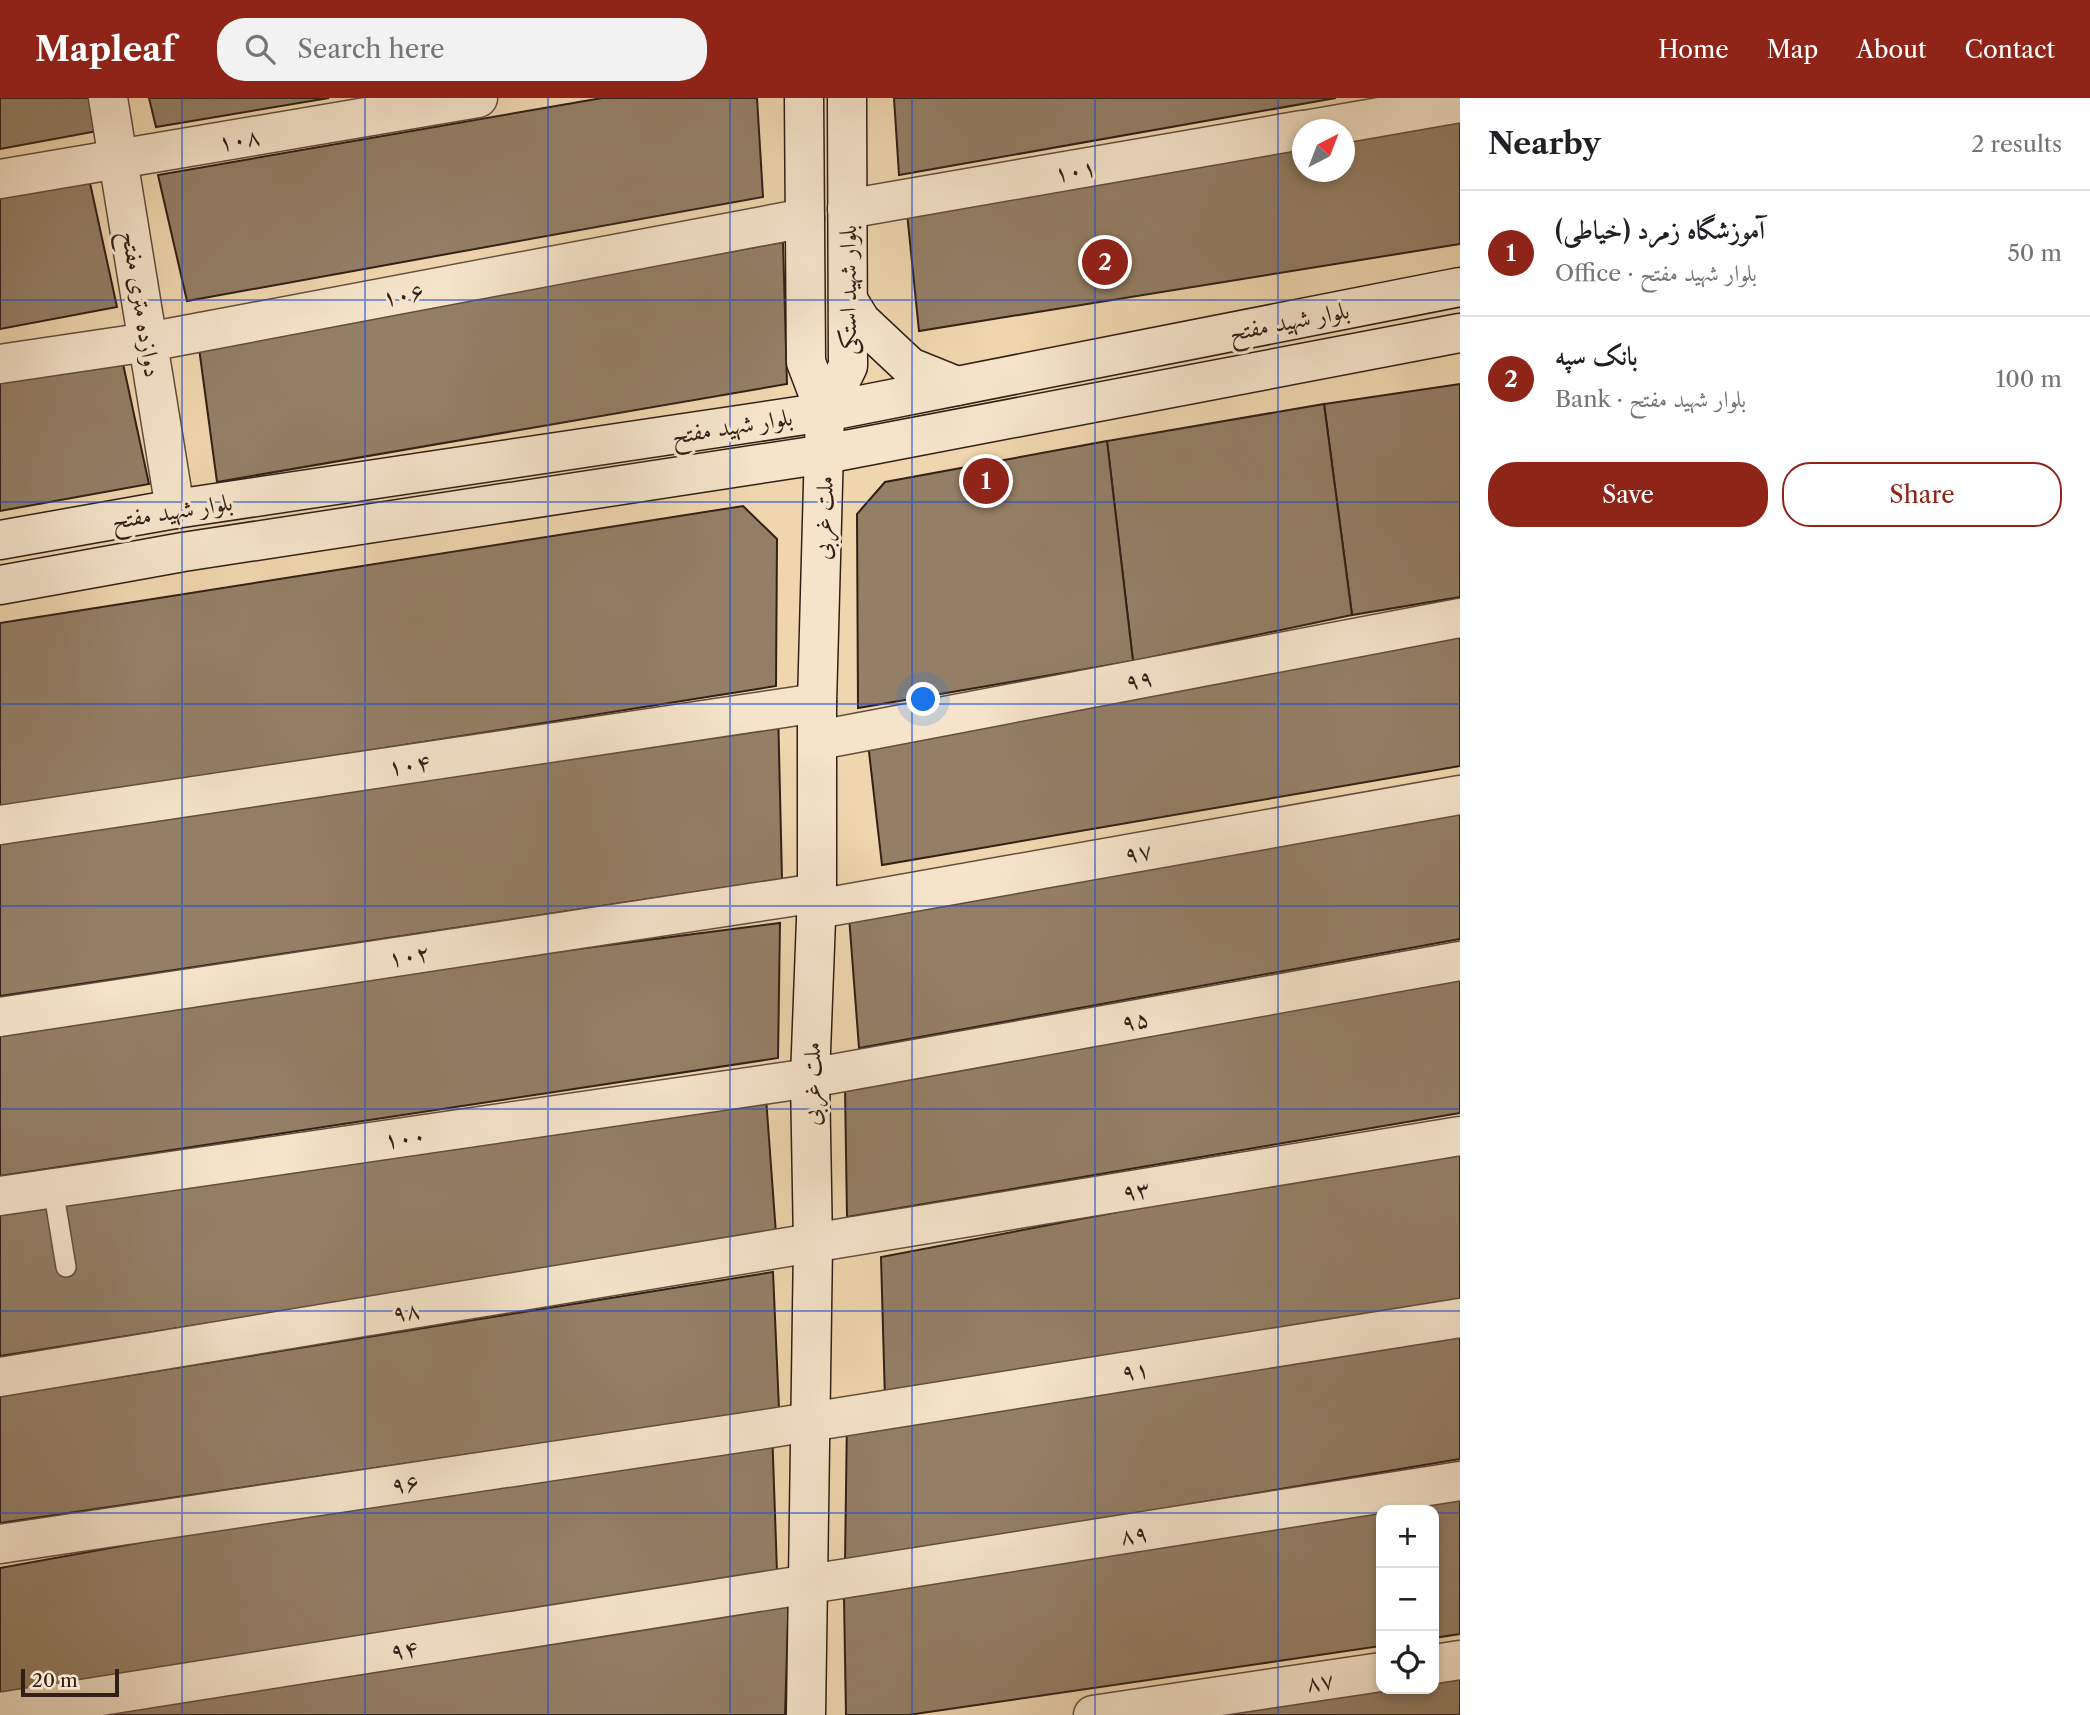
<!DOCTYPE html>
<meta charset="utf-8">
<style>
:root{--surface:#fff;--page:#f2f2f2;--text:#202124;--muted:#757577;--line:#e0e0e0;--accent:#8f2418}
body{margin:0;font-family:"Libre Caslon Text",Amiri,serif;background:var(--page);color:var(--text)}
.controls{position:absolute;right:21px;bottom:21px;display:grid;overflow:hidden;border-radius:14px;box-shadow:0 4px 10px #0003}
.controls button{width:63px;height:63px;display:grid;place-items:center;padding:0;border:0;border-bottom:2px solid var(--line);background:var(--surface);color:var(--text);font:35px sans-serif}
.compass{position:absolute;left:1292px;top:21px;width:63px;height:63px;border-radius:50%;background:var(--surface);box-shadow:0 4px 10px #0003;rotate:42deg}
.scale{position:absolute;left:21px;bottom:18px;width:98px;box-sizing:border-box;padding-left:7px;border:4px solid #312018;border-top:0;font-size:19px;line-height:24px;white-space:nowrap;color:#312018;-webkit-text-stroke:5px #f5e4ca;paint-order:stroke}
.you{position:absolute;left:924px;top:602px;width:24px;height:24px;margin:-18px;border:5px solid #fff;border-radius:50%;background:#1a73e8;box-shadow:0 0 0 10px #1a73e833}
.badge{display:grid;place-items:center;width:46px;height:46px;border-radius:50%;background:var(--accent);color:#fff;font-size:23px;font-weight:700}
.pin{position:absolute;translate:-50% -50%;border:4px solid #fff;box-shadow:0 2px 7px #0006}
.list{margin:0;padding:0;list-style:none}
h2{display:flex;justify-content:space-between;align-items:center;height:91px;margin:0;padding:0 28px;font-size:30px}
h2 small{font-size:23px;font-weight:400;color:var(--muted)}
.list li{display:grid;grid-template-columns:46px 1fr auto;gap:21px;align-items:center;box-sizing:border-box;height:126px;padding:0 28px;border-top:2px solid var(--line)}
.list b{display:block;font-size:26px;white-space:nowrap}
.list p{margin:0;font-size:23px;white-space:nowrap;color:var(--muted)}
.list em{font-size:23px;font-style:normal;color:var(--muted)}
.actions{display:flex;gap:14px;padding:21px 28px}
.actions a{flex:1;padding:16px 0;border:2px solid var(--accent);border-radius:28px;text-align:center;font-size:24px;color:var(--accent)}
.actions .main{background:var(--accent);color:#fff}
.icon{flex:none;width:38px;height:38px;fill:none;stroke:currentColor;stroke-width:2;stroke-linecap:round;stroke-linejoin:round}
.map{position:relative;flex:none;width:1460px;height:1617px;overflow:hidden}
header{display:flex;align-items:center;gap:42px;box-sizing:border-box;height:98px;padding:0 35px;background:var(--accent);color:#fff}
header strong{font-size:33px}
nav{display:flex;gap:38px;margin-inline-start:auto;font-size:24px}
.search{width:490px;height:63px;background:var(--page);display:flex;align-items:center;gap:18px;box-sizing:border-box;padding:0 24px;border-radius:28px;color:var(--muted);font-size:26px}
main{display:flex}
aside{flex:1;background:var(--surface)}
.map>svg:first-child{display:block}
</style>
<header>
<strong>Mapleaf</strong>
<div class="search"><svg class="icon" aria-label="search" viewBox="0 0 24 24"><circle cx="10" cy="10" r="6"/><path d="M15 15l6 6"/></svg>Search here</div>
<nav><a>Home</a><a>Map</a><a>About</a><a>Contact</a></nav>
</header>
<main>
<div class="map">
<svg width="1460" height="1617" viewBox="0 0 1460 1617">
<rect width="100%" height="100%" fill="#f0d6ae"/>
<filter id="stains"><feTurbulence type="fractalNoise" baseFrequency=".00286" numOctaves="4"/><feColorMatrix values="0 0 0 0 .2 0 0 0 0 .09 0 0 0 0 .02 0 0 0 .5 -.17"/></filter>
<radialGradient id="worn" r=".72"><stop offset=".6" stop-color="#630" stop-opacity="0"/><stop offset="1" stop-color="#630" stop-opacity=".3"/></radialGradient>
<g fill="#947f66" stroke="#312018" stroke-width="2">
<path d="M0,0H96L103,32L0,51Z"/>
<path d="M149,0H329L156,29Z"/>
<path d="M602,0H757L763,99L187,203L158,77Z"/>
<path d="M894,0H1336L899,77Z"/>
<path d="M1460,21V146L919,233L907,115L1302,48V74H1344V41Z"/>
<path d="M90,85L117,209L0,231V100Z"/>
<path d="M783,144L787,286L217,384L199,250Z"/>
<path d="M122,261L149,386L0,413V281Z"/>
<path d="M1460,286V499L1352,517L1324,306Z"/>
<path d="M1324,306L1352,517L1133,563L1107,343Z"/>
<path d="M1107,343L1133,563L858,610L857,416L885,384Z"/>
<path d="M743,408L777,441L776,588L0,711V525Z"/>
<path d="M1460,532V668L882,767L868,645Z"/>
<path d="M778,611L782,781L0,898V739Z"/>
<path d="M1460,706V841L859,950L848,805Z"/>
<path d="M780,825L778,960L0,1078V925Z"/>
<path d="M1460,880V1015L847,1119L845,990Z"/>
<path d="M765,986L776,1136L0,1258V1114Z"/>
<path d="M1460,1049V1203L885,1302L881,1159Z"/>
<path d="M773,1174L779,1311L0,1425V1298Z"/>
<path d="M1460,1227V1361L845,1464L847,1319Z"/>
<path d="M772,1330L777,1474L0,1595V1470Z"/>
<path d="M1460,1401V1536L1434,1540V1412H1389Z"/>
<path d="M1381,1413V1548L908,1617H846L844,1500Z"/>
<path d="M789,1491L785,1617H81Z"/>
<path d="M1460,1580V1617H1209L1386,1591H1434V1584Z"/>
</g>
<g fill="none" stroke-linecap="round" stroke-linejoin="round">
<g stroke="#614e3e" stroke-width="22">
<path id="service" d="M53,1090L66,1169"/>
</g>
<g stroke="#614e3e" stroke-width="41">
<g id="minor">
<path d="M108,0L175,411"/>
<path d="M1305,32L1460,5"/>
<path d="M0,81L478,0"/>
<path d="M847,111L1302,32"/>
<path d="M0,266L148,244L805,120"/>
<path d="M819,642L1460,520"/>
<path d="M0,727L817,605"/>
<path d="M817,811L1460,697"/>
<path d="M0,919L817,795"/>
<path d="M0,1098L810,980L1460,863"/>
<path d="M0,1279L1460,1038"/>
<path d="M0,1446L772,1330L1460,1220"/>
<path d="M1434,1566L1460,1562"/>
<path d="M0,1614L1460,1383"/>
<path d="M1093,1617L1381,1574"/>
</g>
</g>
<g stroke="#312018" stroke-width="41">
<g id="secondary">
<path d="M804,0L806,264L825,314L817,605V795L810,980L813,1146L806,1617"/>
<path d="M848,202L861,223L910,269L957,288"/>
<path d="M825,314L848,268L847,0"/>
<path d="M0,442L175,411L825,314L1460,189"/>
<path d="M0,487L183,454L825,356L1460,235"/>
</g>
</g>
<use href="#service" stroke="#f5e4ca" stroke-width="19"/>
<use href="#minor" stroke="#f5e4ca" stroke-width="38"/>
<use href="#secondary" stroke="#f5e4ca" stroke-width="38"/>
</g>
<path fill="none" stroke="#1d4ed8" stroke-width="2" stroke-opacity="0.55" d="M182,0V1617M365,0V1617M548,0V1617M730,0V1617M912,0V1617M1095,0V1617M1278,0V1617M0,202H1460M0,404H1460M0,606H1460M0,808H1460M0,1011H1460M0,1213H1460M0,1415H1381M1434,1415H1460"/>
<g text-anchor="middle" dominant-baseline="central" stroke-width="6" stroke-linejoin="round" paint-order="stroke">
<g font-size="24" fill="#312018" stroke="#f5e4ca">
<text transform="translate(239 41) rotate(-10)">۱۰۸</text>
<text transform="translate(1075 72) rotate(-10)">۱۰۱</text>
<text transform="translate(847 192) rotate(-90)">بلوار شهید استکی</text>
<text transform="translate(403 196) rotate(-11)">۱۰۶</text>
<text transform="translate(142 206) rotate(81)">دوازده متری مفتح</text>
<text transform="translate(1289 223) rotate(-11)">بلوار شهید مفتح</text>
<text transform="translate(732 328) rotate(-9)">بلوار شهید مفتح</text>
<text transform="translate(172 413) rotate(-9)">بلوار شهید مفتح</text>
<text transform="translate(823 420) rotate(-88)">ملت غربی</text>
<text transform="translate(1139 581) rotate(-11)">۹۹</text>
<text transform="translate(409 666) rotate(-8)">۱۰۴</text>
<text transform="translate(1138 754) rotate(-10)">۹۷</text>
<text transform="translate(409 857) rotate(-9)">۱۰۲</text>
<text transform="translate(1135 922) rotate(-10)">۹۵</text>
<text transform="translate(811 986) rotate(-90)">ملت غربی</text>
<text transform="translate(405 1039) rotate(-8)">۱۰۰</text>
<text transform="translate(1136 1092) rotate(-9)">۹۳</text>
<text transform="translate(406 1213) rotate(-9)">۹۸</text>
<text transform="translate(1135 1272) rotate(-9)">۹۱</text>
<text transform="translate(405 1385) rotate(-8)">۹۶</text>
<text transform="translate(1134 1436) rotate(-9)">۸۹</text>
<text transform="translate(404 1551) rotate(-9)">۹۴</text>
<text transform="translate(1320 1583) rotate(-9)">۸۷</text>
</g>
</g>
<rect width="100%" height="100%" filter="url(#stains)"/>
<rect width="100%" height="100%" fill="url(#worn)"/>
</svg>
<div class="controls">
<button>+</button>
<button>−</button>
<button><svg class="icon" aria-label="locate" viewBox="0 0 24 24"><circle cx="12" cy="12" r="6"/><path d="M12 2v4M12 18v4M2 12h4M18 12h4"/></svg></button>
</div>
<svg class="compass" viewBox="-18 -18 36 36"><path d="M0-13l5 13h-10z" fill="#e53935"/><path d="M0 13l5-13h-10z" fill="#757577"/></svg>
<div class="scale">20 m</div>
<div class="you"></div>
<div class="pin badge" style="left:986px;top:383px">1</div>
<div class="pin badge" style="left:1105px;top:164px">2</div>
</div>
<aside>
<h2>Nearby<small>2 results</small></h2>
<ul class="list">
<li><span class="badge">1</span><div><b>آموزشگاه زمرد (خیاطی)</b><p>Office · بلوار شهید مفتح</p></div><em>50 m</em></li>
<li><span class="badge">2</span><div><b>بانک سپه</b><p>Bank · بلوار شهید مفتح</p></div><em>100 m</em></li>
</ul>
<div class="actions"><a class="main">Save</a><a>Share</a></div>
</aside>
</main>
